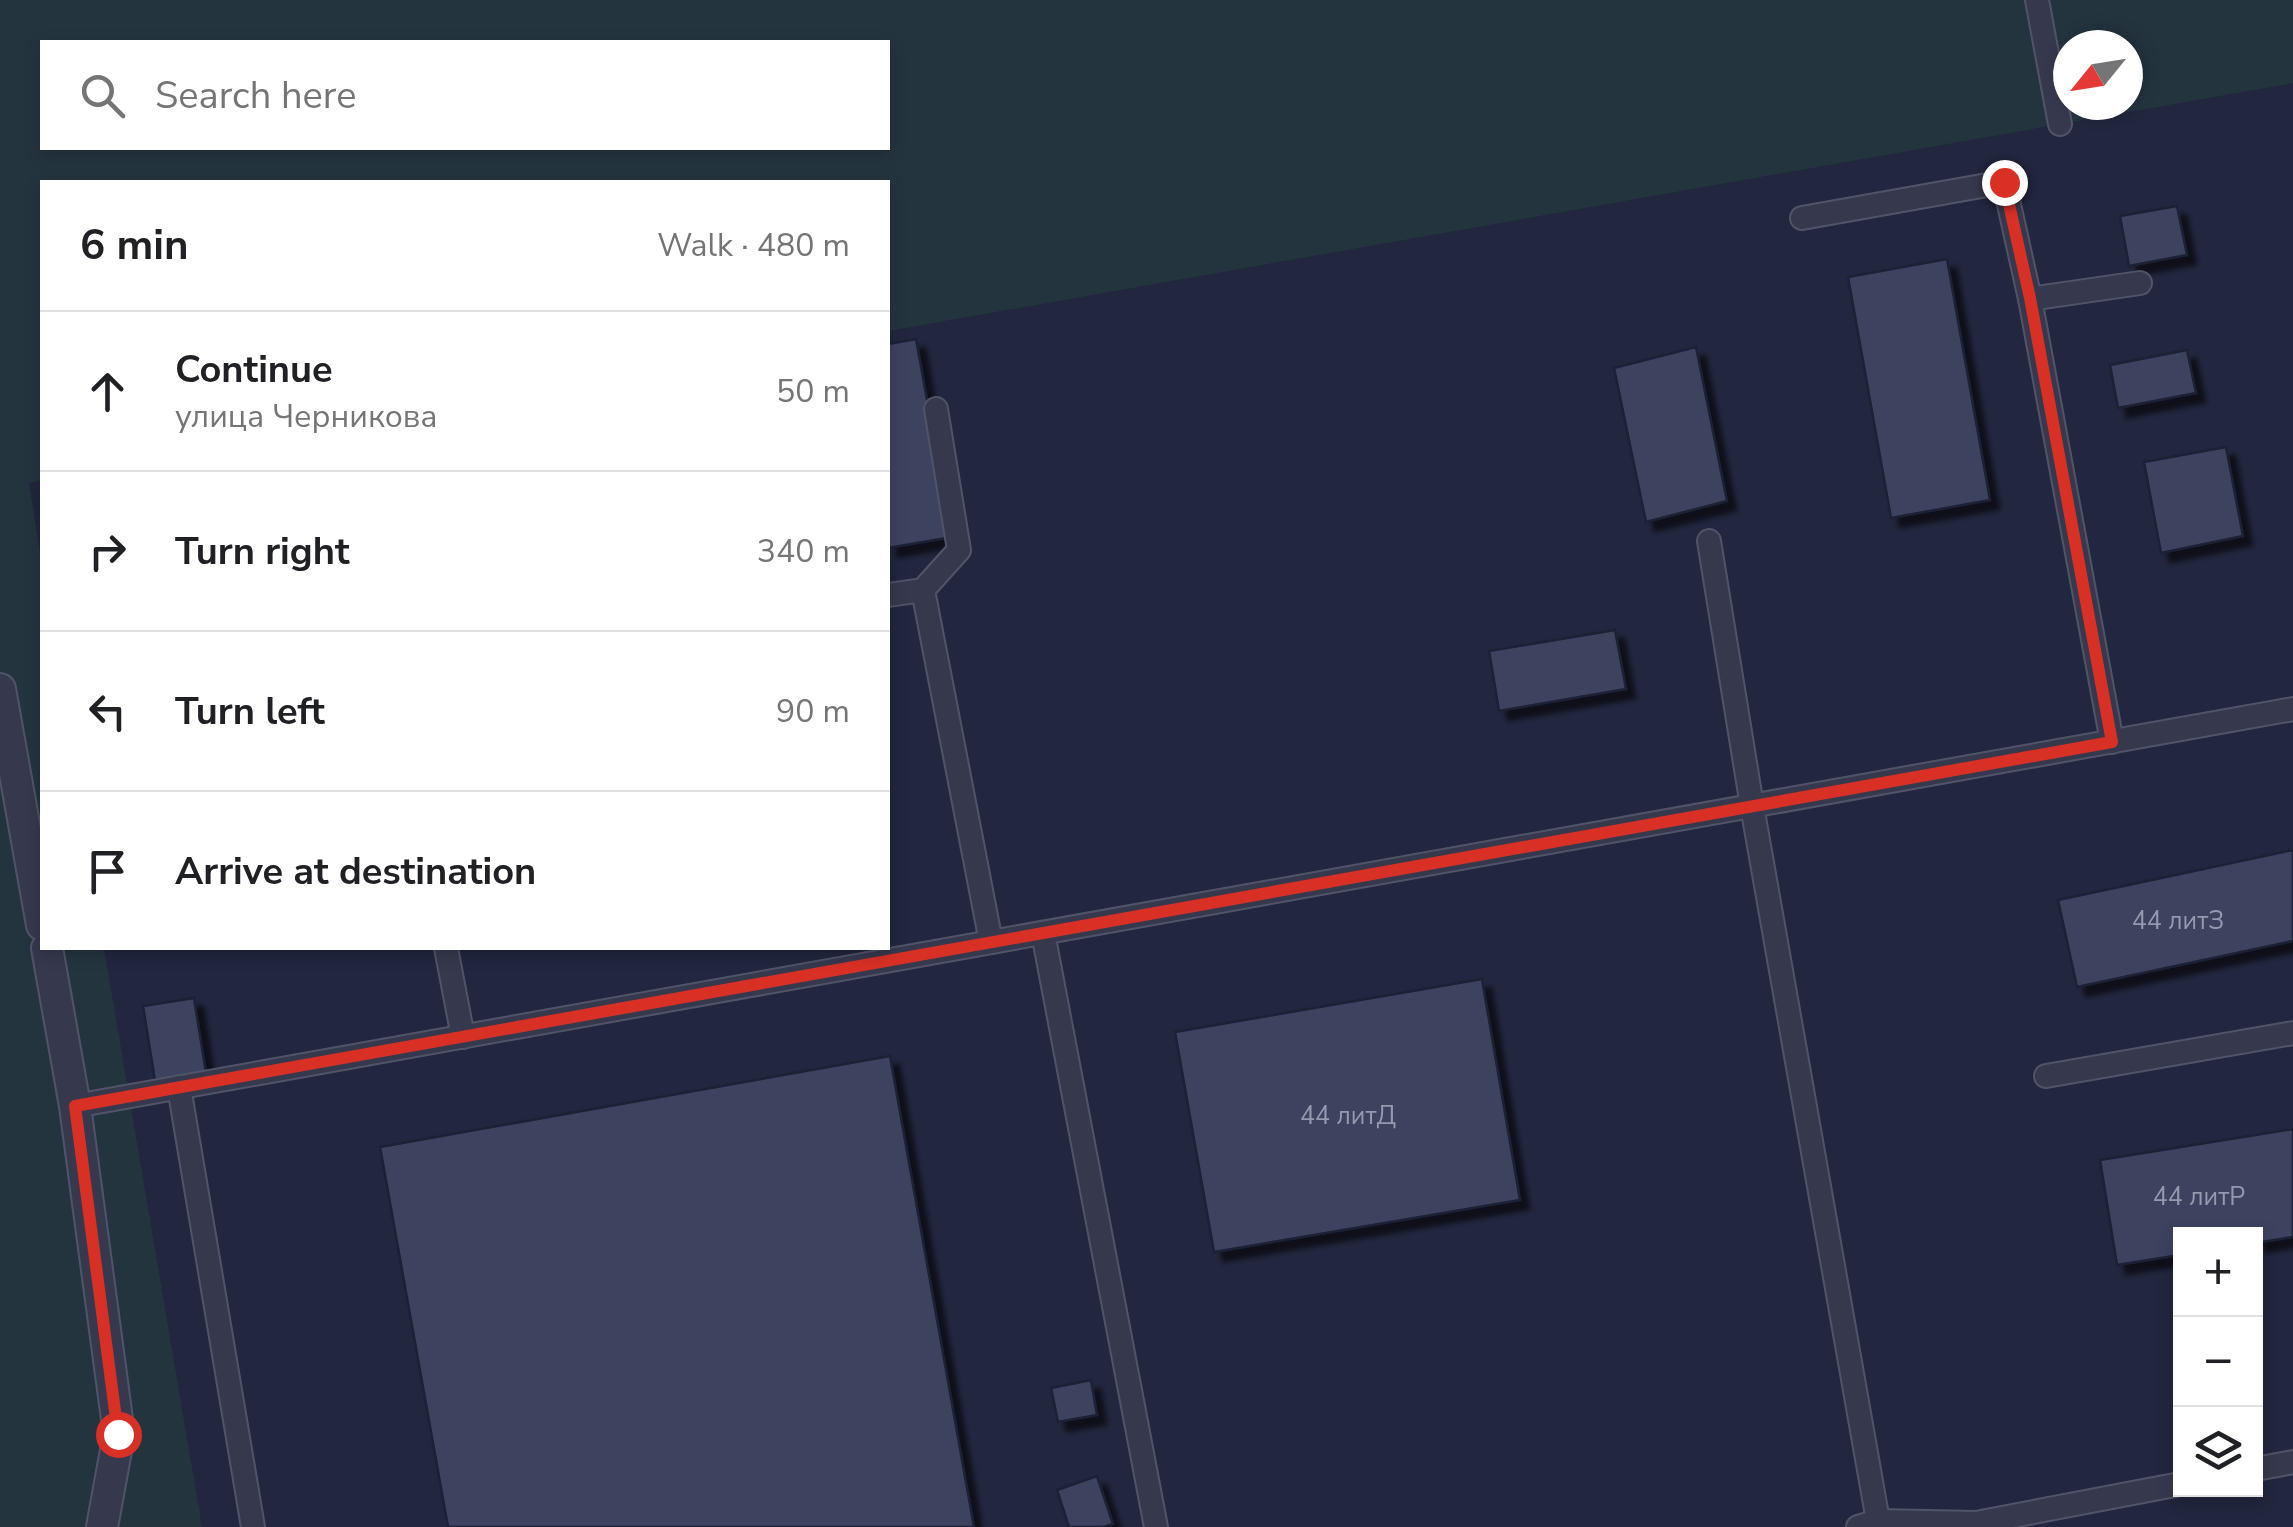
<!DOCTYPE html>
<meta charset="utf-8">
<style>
:root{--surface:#fff;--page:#f2f2f2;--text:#202124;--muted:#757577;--line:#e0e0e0}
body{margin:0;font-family:"Nunito Sans",sans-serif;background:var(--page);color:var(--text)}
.controls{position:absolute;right:30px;bottom:30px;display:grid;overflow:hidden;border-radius:0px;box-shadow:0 5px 15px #0003}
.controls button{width:90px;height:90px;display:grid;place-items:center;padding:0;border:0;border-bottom:2px solid var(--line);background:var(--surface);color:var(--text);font:50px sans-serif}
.compass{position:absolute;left:2053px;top:30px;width:90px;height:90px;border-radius:50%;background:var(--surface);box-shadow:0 5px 15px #0003;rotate:240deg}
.stop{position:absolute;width:30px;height:30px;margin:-22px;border:8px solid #d93025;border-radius:50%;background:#fff}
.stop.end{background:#d93025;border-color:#fff;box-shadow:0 2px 10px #0008}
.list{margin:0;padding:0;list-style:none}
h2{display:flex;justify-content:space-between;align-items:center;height:130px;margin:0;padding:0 40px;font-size:42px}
h2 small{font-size:32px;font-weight:400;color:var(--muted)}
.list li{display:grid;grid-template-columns:65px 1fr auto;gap:30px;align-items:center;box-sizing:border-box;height:160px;padding:0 40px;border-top:2px solid var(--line)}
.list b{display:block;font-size:38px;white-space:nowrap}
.list p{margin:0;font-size:32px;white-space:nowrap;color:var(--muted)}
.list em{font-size:32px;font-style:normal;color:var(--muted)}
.icon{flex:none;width:55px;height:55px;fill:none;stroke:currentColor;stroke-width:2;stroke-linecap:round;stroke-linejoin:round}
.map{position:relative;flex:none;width:2293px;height:1527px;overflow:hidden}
.search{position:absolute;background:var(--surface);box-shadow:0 5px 15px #0003;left:40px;top:40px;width:850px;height:110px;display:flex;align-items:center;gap:25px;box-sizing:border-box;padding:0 35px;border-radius:0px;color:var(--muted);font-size:38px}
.panel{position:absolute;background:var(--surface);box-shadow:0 5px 15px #0003;left:40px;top:180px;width:850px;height:770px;border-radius:0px}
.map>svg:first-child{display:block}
</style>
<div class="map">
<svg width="2293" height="1527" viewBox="0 0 2293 1527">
<defs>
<filter id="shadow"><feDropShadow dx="9" dy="9" stdDeviation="2.5" flood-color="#0009"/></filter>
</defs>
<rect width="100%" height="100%" fill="#22263e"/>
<path fill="#24343f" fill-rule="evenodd" d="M0,0H2293V83L888,331V182H42V480L29,483L42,566V948H104L202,1527H0ZM42,42H888V148H42ZM2068,45H2128V105H2068Z"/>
<g fill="#3d425f" stroke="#1d2035" stroke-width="2.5" filter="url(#shadow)">
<path d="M2177,206L2187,255L2129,266L2120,216Z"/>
<path d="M1947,259L1990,500L1891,518L1848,277Z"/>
<path d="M916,339L952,537L888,548V344Z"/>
<path d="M1696,347L1727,501L1646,522L1614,368Z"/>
<path d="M2187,350L2196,393L2118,408L2110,365Z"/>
<path d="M2226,447L2243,536L2161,553L2144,462Z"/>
<path d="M1615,630L1626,689L1499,711L1489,651Z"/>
<path d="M2293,850V941L2077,987L2058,900Z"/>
<path d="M1482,979L1520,1200L1214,1252L1175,1032Z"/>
<path d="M194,998L206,1073L155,1081L143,1006Z"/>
<path d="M890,1056L974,1527H448L380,1147Z"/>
<path d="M2293,1129V1237L2256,1243V1234H2180V1255L2117,1265L2100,1160Z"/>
<path d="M1091,1380L1097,1415L1058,1422L1051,1388Z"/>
<path d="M1097,1476L1113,1524L1103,1527H1069L1057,1490Z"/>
</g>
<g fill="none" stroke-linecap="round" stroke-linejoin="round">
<g stroke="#515469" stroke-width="26">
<g id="service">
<path d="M2037,0L2060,124"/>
<path d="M1802,218L2004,182L2030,299L2112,742"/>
<path d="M2030,299L2140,283"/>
<path d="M1709,541L1752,806L1878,1521"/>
<path d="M923,590L959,550L936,409"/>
<path d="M888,595L923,590L991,942"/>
<path d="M1043,933L1156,1527"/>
<path d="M446,948L463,1037"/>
<path d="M2046,1076L2293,1033"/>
<path d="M179,1087L253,1527"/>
<path d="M75,1106L2293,709"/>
<path d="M2256,1469L2293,1462"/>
<path d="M1858,1527L1878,1521L1976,1523L2180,1484"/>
</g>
</g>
<g stroke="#515469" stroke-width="34">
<g id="minor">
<path d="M0,689L42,925"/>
<path d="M47,948L75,1106L119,1434L102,1527"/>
</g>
</g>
<use href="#service" stroke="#36394e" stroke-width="22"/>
<use href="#minor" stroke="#36394e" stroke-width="30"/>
</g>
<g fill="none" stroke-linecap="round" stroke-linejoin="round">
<path stroke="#d93025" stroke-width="12" d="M118,1434L75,1106L2112,742L2030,298L2004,182"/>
</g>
<g text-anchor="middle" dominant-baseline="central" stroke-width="8" stroke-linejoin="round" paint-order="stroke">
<g font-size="25" fill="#9598ae">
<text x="2178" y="921">44 литЗ</text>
<text x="1348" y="1116">44 литД</text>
<text x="2199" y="1197">44 литР</text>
</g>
</g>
</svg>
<div class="controls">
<button>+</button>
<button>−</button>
<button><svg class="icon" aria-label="layers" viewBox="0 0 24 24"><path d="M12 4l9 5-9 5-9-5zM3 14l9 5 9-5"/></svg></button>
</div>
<svg class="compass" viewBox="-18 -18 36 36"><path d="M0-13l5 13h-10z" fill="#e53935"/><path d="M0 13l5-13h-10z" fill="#757577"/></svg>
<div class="stop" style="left:118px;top:1434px"></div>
<div class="stop end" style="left:2004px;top:182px"></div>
<div class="search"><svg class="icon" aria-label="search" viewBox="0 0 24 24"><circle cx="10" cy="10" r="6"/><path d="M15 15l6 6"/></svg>Search here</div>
<section class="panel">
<h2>6 min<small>Walk · 480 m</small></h2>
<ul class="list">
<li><svg class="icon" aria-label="ahead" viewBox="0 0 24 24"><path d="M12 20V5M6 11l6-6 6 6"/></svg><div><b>Continue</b><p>улица Черникова</p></div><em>50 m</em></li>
<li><svg class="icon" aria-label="right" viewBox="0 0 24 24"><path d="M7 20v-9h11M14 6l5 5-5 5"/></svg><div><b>Turn right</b></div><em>340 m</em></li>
<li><svg class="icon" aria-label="left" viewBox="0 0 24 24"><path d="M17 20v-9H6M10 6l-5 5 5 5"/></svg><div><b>Turn left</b></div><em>90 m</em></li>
<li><svg class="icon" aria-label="arrive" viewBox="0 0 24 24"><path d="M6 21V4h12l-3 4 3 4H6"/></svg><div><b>Arrive at destination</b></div></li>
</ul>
</section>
</div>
